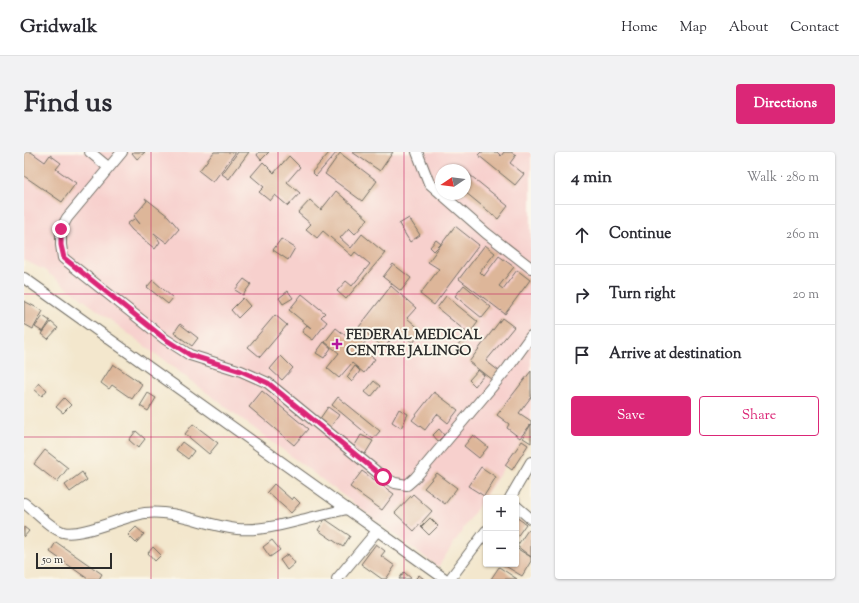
<!DOCTYPE html>
<meta charset="utf-8">
<style>
:root{--surface:#fff;--page:#f2f2f3;--text:#2b2b33;--muted:#7c7c81;--line:#e1e1e2;--accent:#db2777}
body{margin:0;font-family:"Sorts Mill Goudy",serif;background:var(--page);color:var(--text)}
.controls{position:absolute;right:12px;bottom:12px;display:grid;overflow:hidden;border-radius:4px;box-shadow:0 1px 3px #0004}
.controls button{width:36px;height:36px;display:grid;place-items:center;padding:0;border:0;border-bottom:1px solid var(--line);background:var(--surface);color:var(--text);font:20px sans-serif}
.compass{position:absolute;left:411px;top:12px;width:36px;height:36px;border-radius:50%;background:var(--surface);box-shadow:0 1px 3px #0004;rotate:257deg}
.scale{position:absolute;left:12px;bottom:10px;width:76px;box-sizing:border-box;padding-left:4px;border:2px solid #2b2b2b;border-top:0;font-size:11px;line-height:14px;white-space:nowrap;color:#2b2b2b;-webkit-text-stroke:3px #fbf7ec;paint-order:stroke}
.stop{position:absolute;width:12px;height:12px;margin:-9px;border:3px solid #db2777;border-radius:50%;background:#fff}
.stop.end{background:#db2777;border-color:#fff;box-shadow:0 1px 4px #0008}
.list{margin:0;padding:0;list-style:none}
h2{display:flex;justify-content:space-between;align-items:center;height:52px;margin:0;padding:0 16px;font-size:17px}
h2 small{font-size:13px;font-weight:400;color:var(--muted)}
.list li{display:grid;grid-template-columns:26px 1fr auto;gap:12px;align-items:center;box-sizing:border-box;height:60px;padding:0 16px;border-top:1px solid var(--line)}
.list b{display:block;font-size:15px;white-space:nowrap}
.list em{font-size:13px;font-style:normal;color:var(--muted)}
.actions{display:flex;gap:8px;padding:12px 16px}
.actions a{flex:1;padding:9px 0;border:1px solid var(--accent);border-radius:4px;text-align:center;font-size:14px;color:var(--accent)}
.actions .main{background:var(--accent);color:#fff}
.icon{flex:none;width:22px;height:22px;fill:none;stroke:currentColor;stroke-width:2;stroke-linecap:round;stroke-linejoin:round}
.map{position:relative;flex:none;width:507px;height:427px;overflow:hidden;border-radius:4px}
header{display:flex;align-items:center;gap:24px;box-sizing:border-box;height:56px;padding:0 20px;background:var(--surface);border-bottom:1px solid var(--line)}
header strong{font-size:19px}
nav{display:flex;gap:22px;margin-inline-start:auto;font-size:14px}
.intro{display:flex;align-items:center;justify-content:space-between;box-sizing:border-box;height:96px;padding:0 24px}
h1{margin:0;font-size:28px}
.button{padding:10px 18px;border-radius:4px;background:var(--accent);color:#fff;font-size:14px;font-weight:700}
main{display:flex;gap:24px;padding:0 24px}
aside{flex:1;background:var(--surface);border-radius:4px;box-shadow:0 1px 3px #0004}
.map>svg:first-child{display:block}
</style>
<header>
<strong>Gridwalk</strong>
<nav><a>Home</a><a>Map</a><a>About</a><a>Contact</a></nav>
</header>
<div class="intro"><h1>Find us</h1><a class="button">Directions</a></div>
<main>
<div class="map">
<svg width="507" height="427" viewBox="0 0 507 427">
<rect width="100%" height="100%" fill="#fbf7ec"/>
<filter id="ink" filterUnits="userSpaceOnUse"><feTurbulence type="fractalNoise" baseFrequency=".025" numOctaves="2"/><feDisplacementMap in="SourceGraphic" scale="8" xChannelSelector="R" yChannelSelector="G"/><feConvolveMatrix kernelMatrix="1 2 1 2 8 2 1 2 1" color-interpolation-filters="sRGB"/></filter>
<filter id="wash" filterUnits="userSpaceOnUse"><feTurbulence type="fractalNoise" baseFrequency=".012" numOctaves="4" result="noise"/><feDisplacementMap in="SourceGraphic" scale="16" xChannelSelector="R" yChannelSelector="G"/><feGaussianBlur stdDeviation="0.9" result="paint"/><feColorMatrix in="noise" values="0 0 0 0 0 0 0 0 0 0 0 0 0 0 0 0 0 1.4 0 .05"/><feComposite in="paint" operator="in"/></filter>
<g filter="url(#wash)">
<rect width="100%" height="100%" fill="#f3e7cd"/>
<path fill="#f7d0cd" fill-rule="evenodd" d="M0,0H507V275L414,415L20,118L0,108ZM417,18H441V42H417Z"/>
<g id="blocks">
<g fill="#ddb699">
<path d="M0,0H7L21,10L26,3L37,11L32,17L52,31L38,50L0,24Z"/>
<path d="M109,0H121L113,7L108,1Z"/>
<path d="M190,0H212L189,30L175,19Z"/>
<path d="M214,0H225L205,27L198,22Z"/>
<path d="M235,0H245L237,8L233,3Z"/>
<path d="M306,0H313L292,24L288,20Z"/>
<path d="M328,0H369L356,19Z"/>
<path d="M457,0H473L477,4L480,0H487L492,3L486,11L500,22L491,33L454,3Z"/>
<path d="M316,1L353,29L338,49L301,22Z"/>
<path d="M265,4L276,15L263,30L276,41L264,54L251,43L246,49L235,40L240,35L227,24L239,10L250,21Z"/>
<path d="M441,19L484,54L474,67L441,40Z"/>
<path d="M312,39L344,67L331,82L325,76L316,86L327,96L338,82L361,101L322,147L313,139L322,129L328,134L346,112L331,100L328,104L299,79L293,86L282,77L287,72L274,61L286,48L297,58Z"/>
<path d="M121,46L144,64L155,77L143,91L130,81L136,90L131,97L108,78L103,72L110,67L116,72L110,64L123,49Z"/>
<path d="M385,66L396,83L386,90L375,72Z"/>
<path d="M431,74L455,93L410,153L396,142L415,117L404,110Z"/>
<path d="M257,87L271,96L264,108L249,98Z"/>
<path d="M412,88L417,92L410,99L406,95Z"/>
<path d="M461,93L471,101L456,120L460,124L475,104L490,115L475,134L479,137L493,118L506,128L481,162L435,127Z"/>
<path d="M369,112L387,126L377,139L359,125Z"/>
<path d="M220,127L227,132L219,143L211,138Z"/>
<path d="M129,128L149,146L144,152L123,135Z"/>
<path d="M440,133L467,155L458,166L431,144Z"/>
<path d="M367,134L392,156L383,166L398,179L389,191L374,179L360,196L335,175Z"/>
<path d="M264,139L269,146L259,152L255,146Z"/>
<path d="M278,142L301,161L297,165L303,170L289,188L278,180L283,173L287,176L265,158Z"/>
<path d="M422,144L454,170L445,182L413,156Z"/>
<path d="M219,146L226,154L214,166L207,158Z"/>
<path d="M0,149L19,159L9,177L0,172Z"/>
<path d="M251,163L263,173L236,205L224,195Z"/>
<path d="M19,164L26,169L19,180L11,175Z"/>
<path d="M478,166L490,175L462,209L475,219L468,228L445,210Z"/>
<path d="M27,170L34,176L24,187L18,182Z"/>
<path d="M156,172L174,186L168,194L150,181Z"/>
<path d="M312,176L326,187L331,181L342,189L336,196L351,207L340,221L328,211L315,226L303,216L315,201L301,190Z"/>
<path d="M438,187L441,189L435,198L432,196Z"/>
<path d="M300,190L307,196L300,206L292,201Z"/>
<path d="M257,204L269,216L258,228L246,217Z"/>
<path d="M89,212L118,232L108,247L88,233L85,237L77,231Z"/>
<path d="M331,214L336,219L328,230L323,225Z"/>
<path d="M454,218L460,223L451,234L445,228Z"/>
<path d="M507,219V245L495,261L507,269V272L496,286L483,276L485,272L473,263Z"/>
<path d="M350,229L356,234L347,245L341,240Z"/>
<path d="M15,231L23,238L18,244L10,237Z"/>
<path d="M238,239L284,277L270,293L225,255Z"/>
<path d="M410,240L434,258L424,271L413,262L401,278L388,268Z"/>
<path d="M124,241L132,246L124,259L116,254Z"/>
<path d="M314,245L356,279L349,287L308,253Z"/>
<path d="M40,246L47,253L39,261L32,255Z"/>
<path d="M304,255L315,263L306,276L295,268Z"/>
<path d="M375,257L384,262L377,276L368,270Z"/>
<path d="M169,272L194,291L185,302L161,282Z"/>
<path d="M507,272V291L499,286Z"/>
<path d="M415,277L420,283L414,289L409,283Z"/>
<path d="M112,279L121,287L114,296L105,288Z"/>
<path d="M337,283L349,289L341,302L330,295Z"/>
<path d="M449,283L464,295L455,306L440,294Z"/>
<path d="M498,289L504,293L488,318L481,313Z"/>
<path d="M158,290L170,299L164,307L152,298Z"/>
<path d="M21,298L44,316L33,330L10,312Z"/>
<path d="M457,315L472,325L460,344L444,334Z"/>
<path d="M338,319L370,342L358,358L326,335Z"/>
<path d="M58,320L63,328L46,340L41,333Z"/>
<path d="M413,321L433,336L421,352L400,336Z"/>
<path d="M250,332L268,348L270,345L276,351L267,361L243,340Z"/>
<path d="M389,342L408,359L390,379L371,361Z"/>
<path d="M492,365L502,372L492,386Z"/>
<path d="M406,366L414,374L405,383L397,375Z"/>
<path d="M301,367L326,384L319,395L294,378Z"/>
<path d="M0,375L5,379L0,385Z"/>
<path d="M112,375L120,382L112,391L104,383Z"/>
<path d="M504,378L507,380V405L493,394Z"/>
<path d="M248,388L256,398L246,405L239,395Z"/>
<path d="M32,390L78,422L75,427H64L26,400Z"/>
<path d="M352,392L361,399L357,404L371,414L362,427H358L337,412Z"/>
<path d="M129,395L137,403L131,409L124,401Z"/>
<path d="M492,396L507,405V409L498,424L478,412H492Z"/>
<path d="M264,402L271,411L263,418L256,408Z"/>
<path d="M475,415L493,427H467Z"/>
<path d="M380,420L388,427H375Z"/>
<path d="M395,423L400,427H391Z"/>
</g>
</g>
</g>
<g filter="url(#ink)">
<use href="#blocks" fill-opacity="0" stroke="#716d64" stroke-width="1"/>
<g fill="none" stroke-linecap="round" stroke-linejoin="round">
<g stroke="#716d64" stroke-width="12">
<g id="street">
<path d="M66,0L84,15"/>
<path d="M98,0L43,66L37,77V93L39,106L141,187L166,203L217,219L244,231L359,325L371,331L383,333L391,326L483,217L507,184"/>
<path d="M393,0L405,31L462,81L507,116"/>
<path d="M0,126L421,427"/>
<path d="M486,346L507,310"/>
<path d="M0,351C11,359 26,376 39,380C57,385 100,364 121,361C152,357 182,374 213,377C238,379 261,372 285,366C298,363 310,360 323,357"/>
<path d="M492,354L507,367"/>
<path d="M313,427L353,379"/>
<path d="M426,427L462,379"/>
</g>
</g>
<use href="#street" stroke="#fff" stroke-width="10"/>
</g>
</g>
<g fill="none" stroke-linecap="round" stroke-linejoin="round" filter="url(#ink)">
<path stroke="#db2777" stroke-width="5" d="M37,77V93L40,106L141,187L166,203L217,219L244,231L359,325"/>
</g>
<path fill="none" stroke="#c2185b" stroke-width="1" stroke-opacity="0.55" d="M127,0V427M254,0V427M380,0V427M0,142H507M0,285H507"/>
<path fill="#b5179e" stroke="#fbf7ec" stroke-width="1.5" d="M311 186h4v4h4v4h-4v4h-4v-4h-4v-4h4z"/>
<g text-anchor="middle" dominant-baseline="central" stroke-width="4" stroke-linejoin="round" paint-order="stroke">
<g font-size="14" font-weight="bold" fill="#2b2b2b" stroke="#fbf7ec" text-anchor="start">
<text x="322" y="184">FEDERAL MEDICAL<tspan x="322" dy="16">CENTRE JALINGO</tspan></text>
</g>
</g>
</svg>
<div class="controls">
<button>+</button>
<button>−</button>
</div>
<svg class="compass" viewBox="-18 -18 36 36"><path d="M0-13l5 13h-10z" fill="#e53935"/><path d="M0 13l5-13h-10z" fill="#7c7c81"/></svg>
<div class="scale">50 m</div>
<div class="stop" style="left:359px;top:325px"></div>
<div class="stop end" style="left:37px;top:77px"></div>
</div>
<aside>
<h2>4 min<small>Walk · 280 m</small></h2>
<ul class="list">
<li><svg class="icon" aria-label="ahead" viewBox="0 0 24 24"><path d="M12 20V5M6 11l6-6 6 6"/></svg><div><b>Continue</b></div><em>260 m</em></li>
<li><svg class="icon" aria-label="right" viewBox="0 0 24 24"><path d="M7 20v-9h11M14 6l5 5-5 5"/></svg><div><b>Turn right</b></div><em>20 m</em></li>
<li><svg class="icon" aria-label="arrive" viewBox="0 0 24 24"><path d="M6 21V4h12l-3 4 3 4H6"/></svg><div><b>Arrive at destination</b></div></li>
</ul>
<div class="actions"><a class="main">Save</a><a>Share</a></div>
</aside>
</main>
